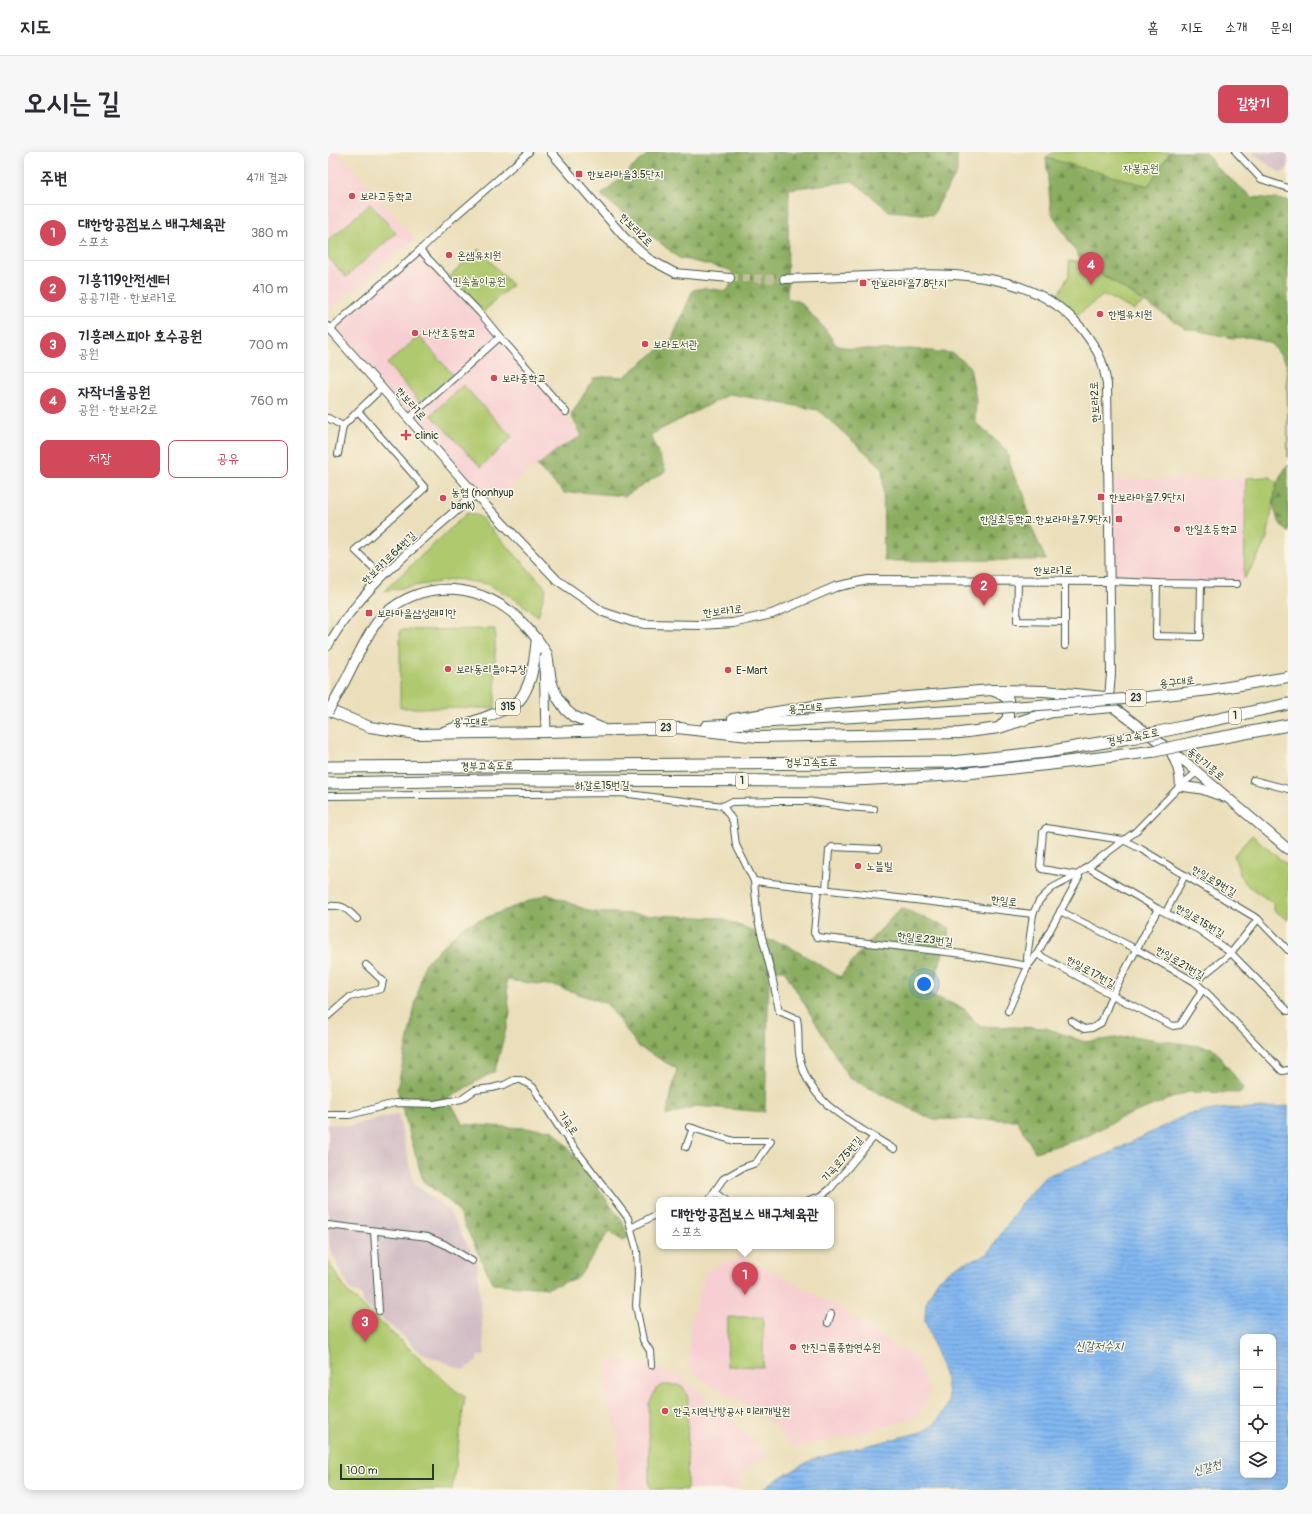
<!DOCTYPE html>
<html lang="ko">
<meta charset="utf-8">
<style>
:root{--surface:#fff;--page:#f7f7f7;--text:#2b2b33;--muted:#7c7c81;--line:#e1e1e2;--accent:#d1495b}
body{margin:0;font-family:Pangolin,"Poor Story",sans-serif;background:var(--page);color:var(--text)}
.controls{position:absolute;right:12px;bottom:12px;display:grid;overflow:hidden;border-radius:8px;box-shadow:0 2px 10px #0003}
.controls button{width:36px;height:36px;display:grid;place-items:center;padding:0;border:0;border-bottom:1px solid var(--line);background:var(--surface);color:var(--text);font:20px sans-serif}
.scale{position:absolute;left:12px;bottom:10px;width:94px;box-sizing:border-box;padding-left:4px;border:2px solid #1f3d34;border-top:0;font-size:11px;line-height:14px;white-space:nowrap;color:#1f3d34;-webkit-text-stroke:3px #fcf5e5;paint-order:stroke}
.you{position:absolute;left:596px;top:832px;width:14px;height:14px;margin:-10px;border:3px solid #fff;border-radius:50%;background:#1a73e8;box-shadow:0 0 0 6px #1a73e833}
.badge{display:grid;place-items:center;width:26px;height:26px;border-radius:50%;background:var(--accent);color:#fff;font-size:13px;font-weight:700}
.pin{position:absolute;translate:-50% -33px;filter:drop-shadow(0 1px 2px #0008)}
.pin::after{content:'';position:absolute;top:21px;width:14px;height:12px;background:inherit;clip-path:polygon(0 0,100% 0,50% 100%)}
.popup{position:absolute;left:328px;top:1045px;width:178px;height:52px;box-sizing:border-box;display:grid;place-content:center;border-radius:8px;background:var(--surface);filter:drop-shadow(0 1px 3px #0005);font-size:13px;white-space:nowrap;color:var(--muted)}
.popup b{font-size:15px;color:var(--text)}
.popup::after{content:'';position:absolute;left:50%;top:100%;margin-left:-8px;border:8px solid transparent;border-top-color:var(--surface)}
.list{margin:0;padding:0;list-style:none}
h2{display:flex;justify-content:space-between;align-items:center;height:52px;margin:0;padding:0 16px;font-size:17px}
h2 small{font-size:13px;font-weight:400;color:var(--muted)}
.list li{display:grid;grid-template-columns:26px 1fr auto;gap:12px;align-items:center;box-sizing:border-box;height:56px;padding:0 16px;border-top:1px solid var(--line)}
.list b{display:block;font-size:15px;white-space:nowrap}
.list p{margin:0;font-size:13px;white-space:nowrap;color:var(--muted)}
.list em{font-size:13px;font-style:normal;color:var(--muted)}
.actions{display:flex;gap:8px;padding:12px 16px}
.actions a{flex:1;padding:9px 0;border:1px solid var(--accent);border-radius:8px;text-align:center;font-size:14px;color:var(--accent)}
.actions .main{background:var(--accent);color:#fff}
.icon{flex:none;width:22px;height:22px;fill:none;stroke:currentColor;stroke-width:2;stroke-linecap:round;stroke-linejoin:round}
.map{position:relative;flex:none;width:960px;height:1338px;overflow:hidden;border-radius:8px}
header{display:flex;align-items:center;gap:24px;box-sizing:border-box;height:56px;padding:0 20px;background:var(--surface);border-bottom:1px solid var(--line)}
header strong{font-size:19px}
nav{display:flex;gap:22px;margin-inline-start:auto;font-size:14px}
.intro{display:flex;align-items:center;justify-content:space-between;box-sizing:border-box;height:96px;padding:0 24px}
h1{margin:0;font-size:28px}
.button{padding:10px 18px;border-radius:8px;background:var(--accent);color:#fff;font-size:14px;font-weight:700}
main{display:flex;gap:24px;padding:0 24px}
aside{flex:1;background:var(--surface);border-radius:8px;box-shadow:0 2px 10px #0003}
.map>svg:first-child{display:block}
</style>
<header>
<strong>지도</strong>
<nav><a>홈</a><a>지도</a><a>소개</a><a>문의</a></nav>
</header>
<div class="intro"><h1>오시는 길</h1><a class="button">길찾기</a></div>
<main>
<aside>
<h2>주변<small>4개 결과</small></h2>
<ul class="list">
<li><span class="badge">1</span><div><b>대한항공점보스 배구체육관</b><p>스포츠</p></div><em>380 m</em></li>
<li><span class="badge">2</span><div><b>기흥119안전센터</b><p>공공기관 · 한보라1로</p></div><em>410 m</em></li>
<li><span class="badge">3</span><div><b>기흥레스피아 호수공원</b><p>공원</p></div><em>700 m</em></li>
<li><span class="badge">4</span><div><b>자작너울공원</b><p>공원 · 한보라2로</p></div><em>760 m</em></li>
</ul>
<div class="actions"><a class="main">저장</a><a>공유</a></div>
</aside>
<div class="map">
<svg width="960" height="1338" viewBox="0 0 960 1338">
<defs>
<pattern id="forest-firs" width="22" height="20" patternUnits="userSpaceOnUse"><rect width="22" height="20" fill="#8bad61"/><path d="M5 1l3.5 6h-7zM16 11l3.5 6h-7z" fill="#718e51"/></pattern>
<pattern id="water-rules" width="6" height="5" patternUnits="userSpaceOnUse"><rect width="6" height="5" fill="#83b8f1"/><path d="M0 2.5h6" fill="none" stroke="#6b97c4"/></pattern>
</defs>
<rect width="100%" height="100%" fill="#fcf5e5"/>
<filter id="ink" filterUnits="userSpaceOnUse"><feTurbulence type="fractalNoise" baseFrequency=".025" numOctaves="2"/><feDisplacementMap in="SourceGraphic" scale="8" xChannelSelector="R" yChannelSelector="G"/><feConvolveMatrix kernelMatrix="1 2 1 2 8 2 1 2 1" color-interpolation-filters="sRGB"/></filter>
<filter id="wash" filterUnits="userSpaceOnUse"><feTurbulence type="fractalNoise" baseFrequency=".012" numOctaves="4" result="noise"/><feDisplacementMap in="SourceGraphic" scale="16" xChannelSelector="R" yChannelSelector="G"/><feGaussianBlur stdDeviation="0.9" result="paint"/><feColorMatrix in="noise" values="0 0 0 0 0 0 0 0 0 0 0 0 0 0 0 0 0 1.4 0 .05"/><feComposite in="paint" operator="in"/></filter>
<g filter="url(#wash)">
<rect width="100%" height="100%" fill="#ebdfbb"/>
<g fill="#f7cfd2">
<path d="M0,0H10L87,87L0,160Z"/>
<path d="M92,98L153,162L254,284L230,297L174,342H147L2,177Z"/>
<path d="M918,326L916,427L909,432L781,429L780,328Z"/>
<path d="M414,1105L436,1115L516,1158L550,1184L588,1206L601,1241L590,1265L533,1281L466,1295L431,1258L376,1230L360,1215L362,1170L379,1118Z"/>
<path d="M300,1208L352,1224L410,1274L441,1303L413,1321L407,1338H290V1282L277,1244L279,1209Z"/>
</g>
<g fill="#d2bdc6">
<path d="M924,0H960V16L953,21L939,12Z"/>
<path d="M70,962L86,1032L120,1058L149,1110L157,1204H149V1209L135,1218L92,1200L76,1185L35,1151L34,1143L22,1138L2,1097L0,1067V972L22,974Z"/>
</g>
<g fill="#afc96e" stroke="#678351">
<path d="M725,0H842L821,34L718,6Z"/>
<path d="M42,52L68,81L18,125L0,105V89Z"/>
<path d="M151,97L184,133L153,162L120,126Z"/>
<path d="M741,109L754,110L816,150L805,158L776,143L745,166L726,150L741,123Z"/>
<path d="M91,184L125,223L93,251L59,212Z"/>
<path d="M135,233L184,285L153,315L103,263Z"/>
<path d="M943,325L949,331L939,386L927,410L916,427L918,326Z"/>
<path d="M139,361L151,364L218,436L210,464L184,445L159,432L128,427L56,439Z"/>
<path d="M167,477V556H72V478Z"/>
<path d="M924,683L960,714V768L946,758L945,751L920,734L913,725L906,703Z"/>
<path d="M0,1109L20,1141L127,1238L137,1245L124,1338H0Z"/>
<path d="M400,1165H435V1215L399,1214Z"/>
<path d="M334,1233H350L356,1236L360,1246L359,1338L324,1337L321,1333V1252L328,1237Z"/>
</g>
<g fill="url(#forest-firs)" stroke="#55754a">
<path d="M322,0H629V21L616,42L605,63L561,59L525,29L461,37L459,146L472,150L497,177L508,193L523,197L548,198L583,197L624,201L642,214L648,248L647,270L678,298L686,324L696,342L703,374L718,408L556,409L555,316L490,258L402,242L322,283L338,319L297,344L251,340L236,341L209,314L230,297L254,284L243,263L266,226L282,224L296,225L344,187L365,138L376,136L399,139L407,125L402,118L351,106L273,43Z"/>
<path d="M842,0H878L887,14L924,45L960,48V305L959,212L944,192L933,188L921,185L904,186L857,176L754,110L723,60L718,6L820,34Z"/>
<path d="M960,313V380L958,379C955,375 951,371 949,366C942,348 948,328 960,313Z"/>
<path d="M219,742L264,760L392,766L426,779L428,785L457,792L512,825L536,795L573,756L622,776L603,843L637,857L651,874L718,876L757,890L803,884L885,896L915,935L913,941L860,940L790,967L756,986L707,1000L689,968L603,967L521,926L456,818H439L441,828L437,960L367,954L338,964L349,917L311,895L279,852L228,834L178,828L182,862L167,919L120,946L135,972L225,978L248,1005L294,1069L301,1085L294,1089L282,1079L279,1082L251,1125L220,1136L165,1132L128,1055L95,1029L69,937L96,812L136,774Z"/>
</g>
<path fill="url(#water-rules)" stroke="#517a92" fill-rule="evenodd" d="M960,954V1338H436L440,1333L485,1307L594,1280L607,1272L621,1251L618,1228L597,1168L598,1151L609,1129L628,1114L660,1102L694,1050L718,1024L778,1003L860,962L899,956L924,957ZM915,1185H945V1323H915Z"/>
</g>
<g filter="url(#ink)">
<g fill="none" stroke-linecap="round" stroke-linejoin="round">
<path stroke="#c2bfa0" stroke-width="8" stroke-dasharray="8 4" stroke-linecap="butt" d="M402,126L456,127"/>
<g stroke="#3e5548" stroke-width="8">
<g id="minor">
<path d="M908,0L933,27L960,36"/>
<path d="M92,98L153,162L172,185"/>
<path d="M0,179L92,98L123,68L201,0"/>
<path d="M54,236L30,259L97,336L27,398L54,424"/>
<path d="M0,266L15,274"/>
<path d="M81,266L172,185L238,260"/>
<path d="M10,302L15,274L30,259"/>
<path d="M690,429L689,469L737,470"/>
<path d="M781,429L829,431L909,432"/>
<path d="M829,431L828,484L872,485L873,431"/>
<path d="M737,494V429"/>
<path d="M925,628L960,637"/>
<path d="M0,644L293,641L395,654L403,650L450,649H479L519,655L546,657"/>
<path d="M395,654L405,669L408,693L426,729L430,769L444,824L451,859L469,867C472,880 469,894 472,907C481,947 514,965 546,985L502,1037L493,1044L481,1048"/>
<path d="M759,715L830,757L871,778L903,801L960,859"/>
<path d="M426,729L705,762L711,749L724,736L749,723L807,680L852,634L869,620"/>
<path d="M490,736L486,781L489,785L635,802L700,814L699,806L705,762"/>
<path d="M498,737L501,698L504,695L550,697"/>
<path d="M0,754C16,753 18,756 29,767"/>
<path d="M732,759L808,797L867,830L883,845L954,919L960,918"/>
<path d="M838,760L857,723"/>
<path d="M867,830L903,801L930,767"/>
<path d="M875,837L852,873L845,874L784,843L709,802L751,725L749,723L714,717L712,714L715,680L718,676L795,688L813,697L930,767L960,798"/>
<path d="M680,859L700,814L709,802"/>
<path d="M0,864L22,845L53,837L55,829L38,813"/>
<path d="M743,869L756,877L764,876L773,871L784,843L830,757"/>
<path d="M0,963H22L67,951L106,952L134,947L147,938L164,936L176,933L186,928H193L205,935L232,977L300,1066L309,1099L310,1122L308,1154L315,1188L322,1199L323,1213"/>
<path d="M361,975L406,989H443L428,1011L414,1016L395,1027L386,1040"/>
<path d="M546,985L566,997"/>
<path d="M358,995L365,976"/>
<path d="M381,1048L386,1040L397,1048"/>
<path d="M0,1073L100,1085L116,1092L144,1109"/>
<path d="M303,1076L331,1061"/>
<path d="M46,1079L51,1159"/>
<path d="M500,1171L503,1162"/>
</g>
</g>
<g stroke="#3e5548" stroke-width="10">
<g id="tertiary">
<path d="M223,0L297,86L321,107L347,121L402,126"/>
<path d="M456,127C491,126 525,125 560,123C627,121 707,119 754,177C761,186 769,197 773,208C776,215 777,224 779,232L783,522L781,546"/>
<path d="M0,175L147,342L229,428L275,460L305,470L318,472L371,473L405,471L444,462L507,435L540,428L781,429"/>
<path d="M0,494C31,436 98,386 147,342"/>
</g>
</g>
<g stroke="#3e5548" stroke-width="11">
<g id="secondary">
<path d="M216,507L218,580"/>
<path d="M10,542C18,528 25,513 32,499C38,487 44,475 53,465C95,424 157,430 196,472C202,479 208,485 212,493"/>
<path d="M782,549L785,555L860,612L960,697"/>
<path d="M843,600C848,611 853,621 852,634L874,637L896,645"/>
</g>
</g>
<g stroke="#3e5548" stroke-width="12">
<g id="primary">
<path d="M0,558L42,575L88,582L218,580"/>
<path d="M115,580C127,576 184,557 190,550C205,532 206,509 209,487"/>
</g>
</g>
<g stroke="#3e5548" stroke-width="12">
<g id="trunk">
<path d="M209,487L219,502L223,529L229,545L238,558L245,564L273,576"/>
<path d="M666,539L673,542L680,547V566L671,576"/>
<path d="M405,567L498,552L663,538L717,539L777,545"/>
<path d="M378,574L656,557"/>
<path d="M349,576L430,585L632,581L671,576L702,566L725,560L785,555"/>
<path d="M218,580L354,576"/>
</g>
</g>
<g stroke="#3e5548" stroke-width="13">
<g id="motorway">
<path d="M854,575L960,552"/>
<path d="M864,591L960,573"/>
<path d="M0,615L159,614L623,610L718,600L807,585"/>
<path d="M0,631L161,628L508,629L621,623L723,612L827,599"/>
</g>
</g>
<use href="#minor" stroke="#fff" stroke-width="6"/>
<use href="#tertiary" stroke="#fff" stroke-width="8"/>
<use href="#secondary" stroke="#fff" stroke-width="9"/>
<use href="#primary" stroke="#fff" stroke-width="10"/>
<use href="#trunk" stroke="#fff" stroke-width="10"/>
<use href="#motorway" stroke="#fff" stroke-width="11"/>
<g stroke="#3e5548" stroke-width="11" stroke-linecap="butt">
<path id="secondary-bridge" d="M0,560L10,542"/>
</g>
<g stroke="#3e5548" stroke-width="12" stroke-linecap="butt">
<path id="trunk-bridge" d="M656,557L810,546L882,538L960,525"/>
</g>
<g stroke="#3e5548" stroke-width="13" stroke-linecap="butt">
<g id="motorway-bridge">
<path d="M807,585L854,575"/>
<path d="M827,599L864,591"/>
</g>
</g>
<use href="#secondary-bridge" stroke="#fff" stroke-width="9"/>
<use href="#trunk-bridge" stroke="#fff" stroke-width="10"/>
<use href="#motorway-bridge" stroke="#fff" stroke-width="11"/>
</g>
</g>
<g fill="#d1495b" stroke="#fcf5e5" stroke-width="1.5">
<rect x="247" y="18" width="8" height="8" rx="2"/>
<circle cx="24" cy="44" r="4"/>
<circle cx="121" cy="103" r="4"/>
<rect x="531" y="127" width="8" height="8" rx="2"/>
<circle cx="772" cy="162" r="4"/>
<circle cx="87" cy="181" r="4"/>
<circle cx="317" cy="192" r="4"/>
<circle cx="166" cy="226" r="4"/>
<path d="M76 277h4v4h4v4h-4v4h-4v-4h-4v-4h4z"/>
<rect x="769" y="341" width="8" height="8" rx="2"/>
<circle cx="115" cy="346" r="4"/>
<rect x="787" y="363" width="8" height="8" rx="2"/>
<circle cx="849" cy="377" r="4"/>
<rect x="37" y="457" width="8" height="8" rx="2"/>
<circle cx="120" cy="517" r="4"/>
<circle cx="400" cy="518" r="4"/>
<circle cx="530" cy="714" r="4"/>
<circle cx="465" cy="1195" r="4"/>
<circle cx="337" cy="1259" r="4"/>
</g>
<g text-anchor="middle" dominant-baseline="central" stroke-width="3" stroke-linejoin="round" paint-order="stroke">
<g fill="#fcf5e5" stroke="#617469" stroke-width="1">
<rect x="798" y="538" width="20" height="16" rx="3"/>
<rect x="168" y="547" width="24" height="16" rx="3"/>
<rect x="901" y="556" width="12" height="16" rx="3"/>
<rect x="328" y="568" width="20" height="16" rx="3"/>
<rect x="408" y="621" width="12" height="16" rx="3"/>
</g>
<g font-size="10" font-weight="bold" fill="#1f3d34">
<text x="808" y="546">23</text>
<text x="180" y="555">315</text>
<text x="907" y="564">1</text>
<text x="338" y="576">23</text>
<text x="414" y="629">1</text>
</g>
<g font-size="11" fill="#3c5940" stroke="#fcf5e5">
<text x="813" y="16">자봉공원</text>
<text x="151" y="129">민속놀이공원</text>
</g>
<g font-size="11" fill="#1f3d34" stroke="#fcf5e5" text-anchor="start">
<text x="259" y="22">한보라마을3.5단지</text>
<text x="32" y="44">보라고등학교</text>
<text x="129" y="103">온샘유치원</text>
<text x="543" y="131">한보라마을7.8단지</text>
<text x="780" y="162">한별유치원</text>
<text x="95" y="181">나산초등학교</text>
<text x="325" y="192">보라도서관</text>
<text x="174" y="226">보라중학교</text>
<text x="87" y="283">clinic</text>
<text x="123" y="340">농협 (nonhyup<tspan x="123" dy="13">bank)</tspan></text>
<text x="781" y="345">한보라마을7.9단지</text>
<text x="783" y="367" text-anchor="end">한일초등학교.한보라마을7.9단지</text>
<text x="857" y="377">한일초등학교</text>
<text x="49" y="461">보라마을삼성래미안</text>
<text x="128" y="517">보라동리틀야구장</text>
<text x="408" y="518">E-Mart</text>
<text x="538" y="714">노블빌</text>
<text x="473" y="1195">한진그룹종합연수원</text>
<text x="345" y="1259">한국지역난방공사 미래개발원</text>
</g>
<g font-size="11" fill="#1f3d34" stroke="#fcf5e5">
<text transform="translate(308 78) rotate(45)">한보라2로</text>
<text transform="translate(767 250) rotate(-93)">한보라2로</text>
<text transform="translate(83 252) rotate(49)">한보라1로</text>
<text transform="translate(61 406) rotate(-44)">한보라1로64번길</text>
<text x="725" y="418">한보라1로</text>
<text transform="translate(395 459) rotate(-6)">한보라1로</text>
<text transform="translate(849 530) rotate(-6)">용구대로</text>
<text transform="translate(478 556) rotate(-4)">용구대로</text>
<text transform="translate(143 570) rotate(-1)">용구대로</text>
<text transform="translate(805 585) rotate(-11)">경부고속도로</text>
<text x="483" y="610">경부고속도로</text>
<text transform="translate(878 612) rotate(40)">동탄기흥로</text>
<text transform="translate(159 614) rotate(-1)">경부고속도로</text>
<text x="274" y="633">하갈로15번길</text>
<text transform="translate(886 729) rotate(31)">한일로9번길</text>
<text transform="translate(676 749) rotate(7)">한일로</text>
<text transform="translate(872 769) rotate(31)">한일로15번길</text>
<text transform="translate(597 787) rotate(7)">한일로23번길</text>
<text transform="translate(852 811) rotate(31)">한일로21번길</text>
<text transform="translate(763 820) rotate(29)">한일로17번길</text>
<text transform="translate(240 971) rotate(55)">기곡로</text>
<text transform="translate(514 1007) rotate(-49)">기곡로75번길</text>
</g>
<g font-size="12" font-style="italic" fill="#385c63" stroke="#fcf5e5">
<text x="771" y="1194">신갈저수지</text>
<text transform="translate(879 1316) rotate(-16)">신갈천</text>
</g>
</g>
</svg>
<div class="controls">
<button>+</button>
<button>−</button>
<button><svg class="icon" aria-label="locate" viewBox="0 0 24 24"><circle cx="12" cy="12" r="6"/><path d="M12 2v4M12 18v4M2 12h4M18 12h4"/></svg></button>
<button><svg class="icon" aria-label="layers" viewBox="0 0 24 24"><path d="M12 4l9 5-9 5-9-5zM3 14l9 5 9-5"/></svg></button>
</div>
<div class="scale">100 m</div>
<div class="you"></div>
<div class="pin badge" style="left:417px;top:1143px">1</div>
<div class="popup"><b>대한항공점보스 배구체육관</b>스포츠</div>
<div class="pin badge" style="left:656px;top:454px">2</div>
<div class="pin badge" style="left:37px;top:1190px">3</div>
<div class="pin badge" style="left:763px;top:133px">4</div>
</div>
</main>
